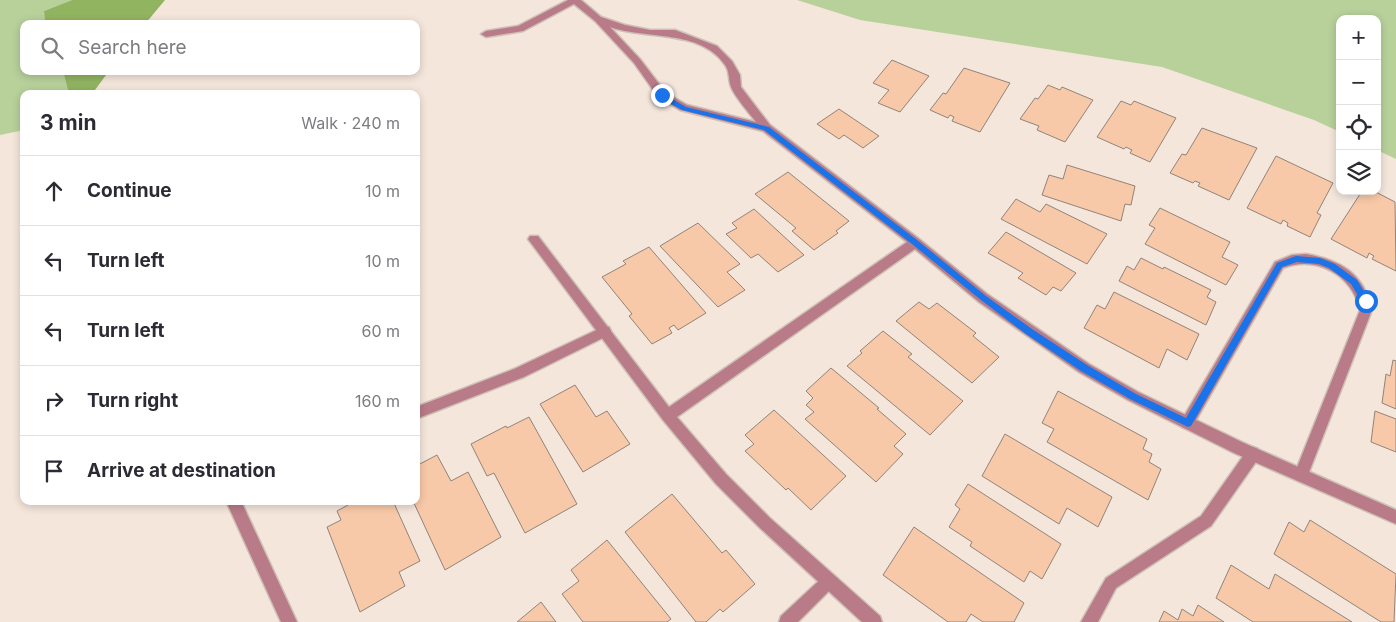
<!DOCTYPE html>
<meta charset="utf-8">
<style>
:root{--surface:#fff;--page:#f7f7f7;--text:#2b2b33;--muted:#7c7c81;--line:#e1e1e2}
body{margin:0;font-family:Inter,sans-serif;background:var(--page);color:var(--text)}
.controls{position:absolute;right:15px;top:15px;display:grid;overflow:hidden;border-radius:10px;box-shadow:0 2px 8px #0003}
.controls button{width:45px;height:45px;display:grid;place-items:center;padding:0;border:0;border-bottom:1px solid var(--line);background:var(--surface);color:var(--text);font:25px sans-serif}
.stop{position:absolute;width:15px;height:15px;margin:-11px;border:4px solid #1a73e8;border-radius:50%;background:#fff}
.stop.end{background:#1a73e8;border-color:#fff;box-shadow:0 1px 5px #0008}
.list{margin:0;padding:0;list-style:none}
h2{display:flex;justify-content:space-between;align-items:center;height:65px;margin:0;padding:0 20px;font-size:21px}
h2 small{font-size:16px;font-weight:400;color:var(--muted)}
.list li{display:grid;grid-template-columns:32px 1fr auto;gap:15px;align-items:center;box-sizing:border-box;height:70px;padding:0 20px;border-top:1px solid var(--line)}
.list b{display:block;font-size:19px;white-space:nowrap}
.list em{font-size:16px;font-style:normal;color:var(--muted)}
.icon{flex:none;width:28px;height:28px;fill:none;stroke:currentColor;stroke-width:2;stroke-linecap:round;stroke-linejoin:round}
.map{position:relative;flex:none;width:1396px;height:622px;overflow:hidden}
.search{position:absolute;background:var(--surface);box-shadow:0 2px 8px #0003;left:20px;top:20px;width:400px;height:55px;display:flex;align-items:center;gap:12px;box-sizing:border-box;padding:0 18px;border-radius:10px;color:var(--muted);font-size:19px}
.panel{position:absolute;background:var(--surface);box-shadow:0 2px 8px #0003;left:20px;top:90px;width:400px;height:415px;border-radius:10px}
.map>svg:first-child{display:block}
</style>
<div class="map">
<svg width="1396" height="622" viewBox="0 0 1396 622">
<rect width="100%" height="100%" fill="#f5e6db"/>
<g fill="#b8d19b">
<path d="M0,0H72L44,11L45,24H24V71H63L69,94H24V130L0,135Z"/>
<path d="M797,0H1396V159L1377,150V19H1340V132L1314,120L1162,67L860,20Z"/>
</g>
<g fill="#91b461">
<path d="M72,0H165L145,24H45L44,11Z"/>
<path d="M63,71H109L92,94H69Z"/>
</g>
<g fill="#f8c9a8" stroke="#91837a">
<path d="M892,60L929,76L900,112L878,103L889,90L873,83Z"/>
<path d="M964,68L1010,83L980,132L952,121L954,117L950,115L948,118L930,110L943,93L946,94Z"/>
<path d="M1048,85L1060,90L1062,87L1093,100L1065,142L1037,130L1039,126L1020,119L1035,98L1038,99Z"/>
<path d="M1121,101L1131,105L1134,101L1176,118L1150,162L1130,153L1132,150L1126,147L1124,149L1097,137Z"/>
<path d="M839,109L879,136L863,148L844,135L839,139L817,124Z"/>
<path d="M1202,128L1257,148L1229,200L1198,186L1200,183L1195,181L1193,183L1170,173L1182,154L1186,155Z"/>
<path d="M1276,156L1333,183L1317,213L1321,215L1310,237L1287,226L1288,223L1283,220L1281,224L1247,208Z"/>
<path d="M1067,165L1135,186L1131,205L1125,204L1121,221L1042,195L1049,175L1063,179Z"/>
<path d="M788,172L849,221L836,231L838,233L814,250L792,231L796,228L755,194Z"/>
<path d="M1362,191H1374L1395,202L1396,271L1372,259L1374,256L1369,253L1367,258L1331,239Z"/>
<path d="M1016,199L1040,212L1046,204L1107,234L1087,264L1001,219Z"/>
<path d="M1160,208L1230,242L1222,257L1238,265L1226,285L1145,244L1155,228L1149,225Z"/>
<path d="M754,209L804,255L778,272L758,254L751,258L726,234L737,228L732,223Z"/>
<path d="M698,223L740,264L727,272L745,290L718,307L660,246Z"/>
<path d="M1006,232L1076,273L1061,291L1053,287L1046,295L1018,278L1023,273L988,253Z"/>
<path d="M649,247L706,313L678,330L674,325L669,328L672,333L652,344L629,316L632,314L602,277L626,264L623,261Z"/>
<path d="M1141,258L1163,269L1164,267L1211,290L1207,297L1216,302L1206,325L1119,281L1127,266L1134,270Z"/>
<path d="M1114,292L1199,334L1187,360L1167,349L1159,368L1084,328L1097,305L1105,309Z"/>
<path d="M919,302L929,309L937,303L976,333L973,336L999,357L972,383L896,321Z"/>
<path d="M883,331L912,354L908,357L963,401L930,435L847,366L862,353L860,351Z"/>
<path d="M1393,360L1396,361V409L1382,403L1386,374L1390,376Z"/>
<path d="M831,368L879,408L877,409L906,434L894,446L903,454L876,482L805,419L814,412L806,405L813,398L806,391Z"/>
<path d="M575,385L596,417L607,411L630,444L583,472L540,404Z"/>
<path d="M1058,391L1147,439L1143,449L1152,454L1149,462L1161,469L1148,500L1047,442L1054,429L1042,423Z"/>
<path d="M774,410L846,476L811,510L788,488L786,490L745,451L754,444L745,435Z"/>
<path d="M1375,411L1396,419V452L1371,442Z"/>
<path d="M529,417L577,504L525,533L494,473L487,476L471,444L506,426L507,428Z"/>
<path d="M1005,434L1112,497L1098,527L1067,508L1059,524L982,476Z"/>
<path d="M437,455L451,481L468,472L501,537L445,570L413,501H416V466Z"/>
<path d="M968,484L1061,544L1042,579L1030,571L1024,582L970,546L972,542L949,527L960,509L955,505Z"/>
<path d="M672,494L722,553L726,550L755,584L723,612L720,609L706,622H696L625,532Z"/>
<path d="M347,501H393L420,561L399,572L405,586L360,612L327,527L341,520L337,511L348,505Z"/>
<path d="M1310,520L1396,574L1394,622H1381L1274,554L1289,522L1304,532Z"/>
<path d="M914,527L1024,603L1014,622H983L971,614L966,622H948L883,575Z"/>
<path d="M607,540L671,619L667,622H583L562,594L579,581L571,570Z"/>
<path d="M1231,565L1269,589L1275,574L1352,622H1253L1216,598Z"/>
<path d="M541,602L556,622H517Z"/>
<path d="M1198,605L1224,622H1159L1164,611L1178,620L1182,609L1193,616Z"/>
</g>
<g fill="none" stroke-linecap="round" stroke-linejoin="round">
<g stroke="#cec1b8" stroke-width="3">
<g id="lane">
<path d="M1306,254C1341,260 1364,274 1372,310L1308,475L1306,480L1301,482L1296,480L1294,475L1360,310C1352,275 1317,255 1283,268L1192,427L1187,429L1182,427L1180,423L1275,262L1292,255Z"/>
<path d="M605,326L609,327L611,331L609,335L524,377L416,419V407L514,369Z"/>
<path d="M1253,447L1258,449L1260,454L1258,459L1211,526L1116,588L1098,622H1081L1106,578L1201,516L1248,449Z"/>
<path d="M829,573L834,576L837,581L834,586L798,622H779L781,616L824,576Z"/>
</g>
</g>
<g stroke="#cec1b8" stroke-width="3">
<g id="street">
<path d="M568,0H581L601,17L625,25L650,30H675L717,46L732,61L740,75L741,87L770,125L919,239L987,294L1089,364L1138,392L1244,443L1396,510V524L1234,453L1128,400L1079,372L979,302L915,249L677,417L726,474L770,518L880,616L882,622H862L760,528L716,484L663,420L528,239L530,236H538L669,407L907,242L763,131L680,110L658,97L634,63L595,21L574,4L523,31L486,37L481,34L486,31L518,26ZM610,27C647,40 701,29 725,65C730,72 728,79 731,87C735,97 749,113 756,122L687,105L666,93L640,59Z"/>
<path d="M226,501H241L297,622H281Z"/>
</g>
</g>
<use href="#lane" fill="#ba7b88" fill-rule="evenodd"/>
<use href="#street" fill="#ba7b88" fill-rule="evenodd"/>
</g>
<path fill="#1a73e8" d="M662,93L686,107L769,127L917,240L986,296L1032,329L1087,365L1136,394L1186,418L1277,263L1296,256L1320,258L1335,264L1357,280L1370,301L1368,304H1363L1351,284L1329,268L1319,264L1297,262L1282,267L1191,426L1188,427L1130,399L1081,371L1026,334L981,300L912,244L764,130L682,110L659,97L658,95Z"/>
</svg>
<div class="controls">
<button>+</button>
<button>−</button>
<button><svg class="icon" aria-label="locate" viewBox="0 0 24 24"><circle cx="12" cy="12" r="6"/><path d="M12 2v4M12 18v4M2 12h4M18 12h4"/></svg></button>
<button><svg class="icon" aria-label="layers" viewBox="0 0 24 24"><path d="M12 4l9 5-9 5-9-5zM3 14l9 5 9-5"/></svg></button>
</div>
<div class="stop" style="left:1366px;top:301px"></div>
<div class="stop end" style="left:662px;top:95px"></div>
<div class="search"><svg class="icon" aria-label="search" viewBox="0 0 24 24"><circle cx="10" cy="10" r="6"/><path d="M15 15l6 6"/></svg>Search here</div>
<section class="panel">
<h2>3 min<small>Walk · 240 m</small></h2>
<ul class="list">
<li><svg class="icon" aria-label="ahead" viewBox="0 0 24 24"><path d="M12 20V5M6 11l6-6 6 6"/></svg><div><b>Continue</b></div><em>10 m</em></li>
<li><svg class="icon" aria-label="left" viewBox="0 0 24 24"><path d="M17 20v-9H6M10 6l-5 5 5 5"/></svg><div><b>Turn left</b></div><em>10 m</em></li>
<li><svg class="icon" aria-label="left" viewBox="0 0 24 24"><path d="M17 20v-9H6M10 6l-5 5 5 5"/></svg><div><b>Turn left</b></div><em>60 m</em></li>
<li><svg class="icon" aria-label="right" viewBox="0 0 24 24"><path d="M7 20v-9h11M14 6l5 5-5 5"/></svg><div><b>Turn right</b></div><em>160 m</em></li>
<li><svg class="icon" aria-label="arrive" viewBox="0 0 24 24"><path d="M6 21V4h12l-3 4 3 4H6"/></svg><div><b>Arrive at destination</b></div></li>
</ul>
</section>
</div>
